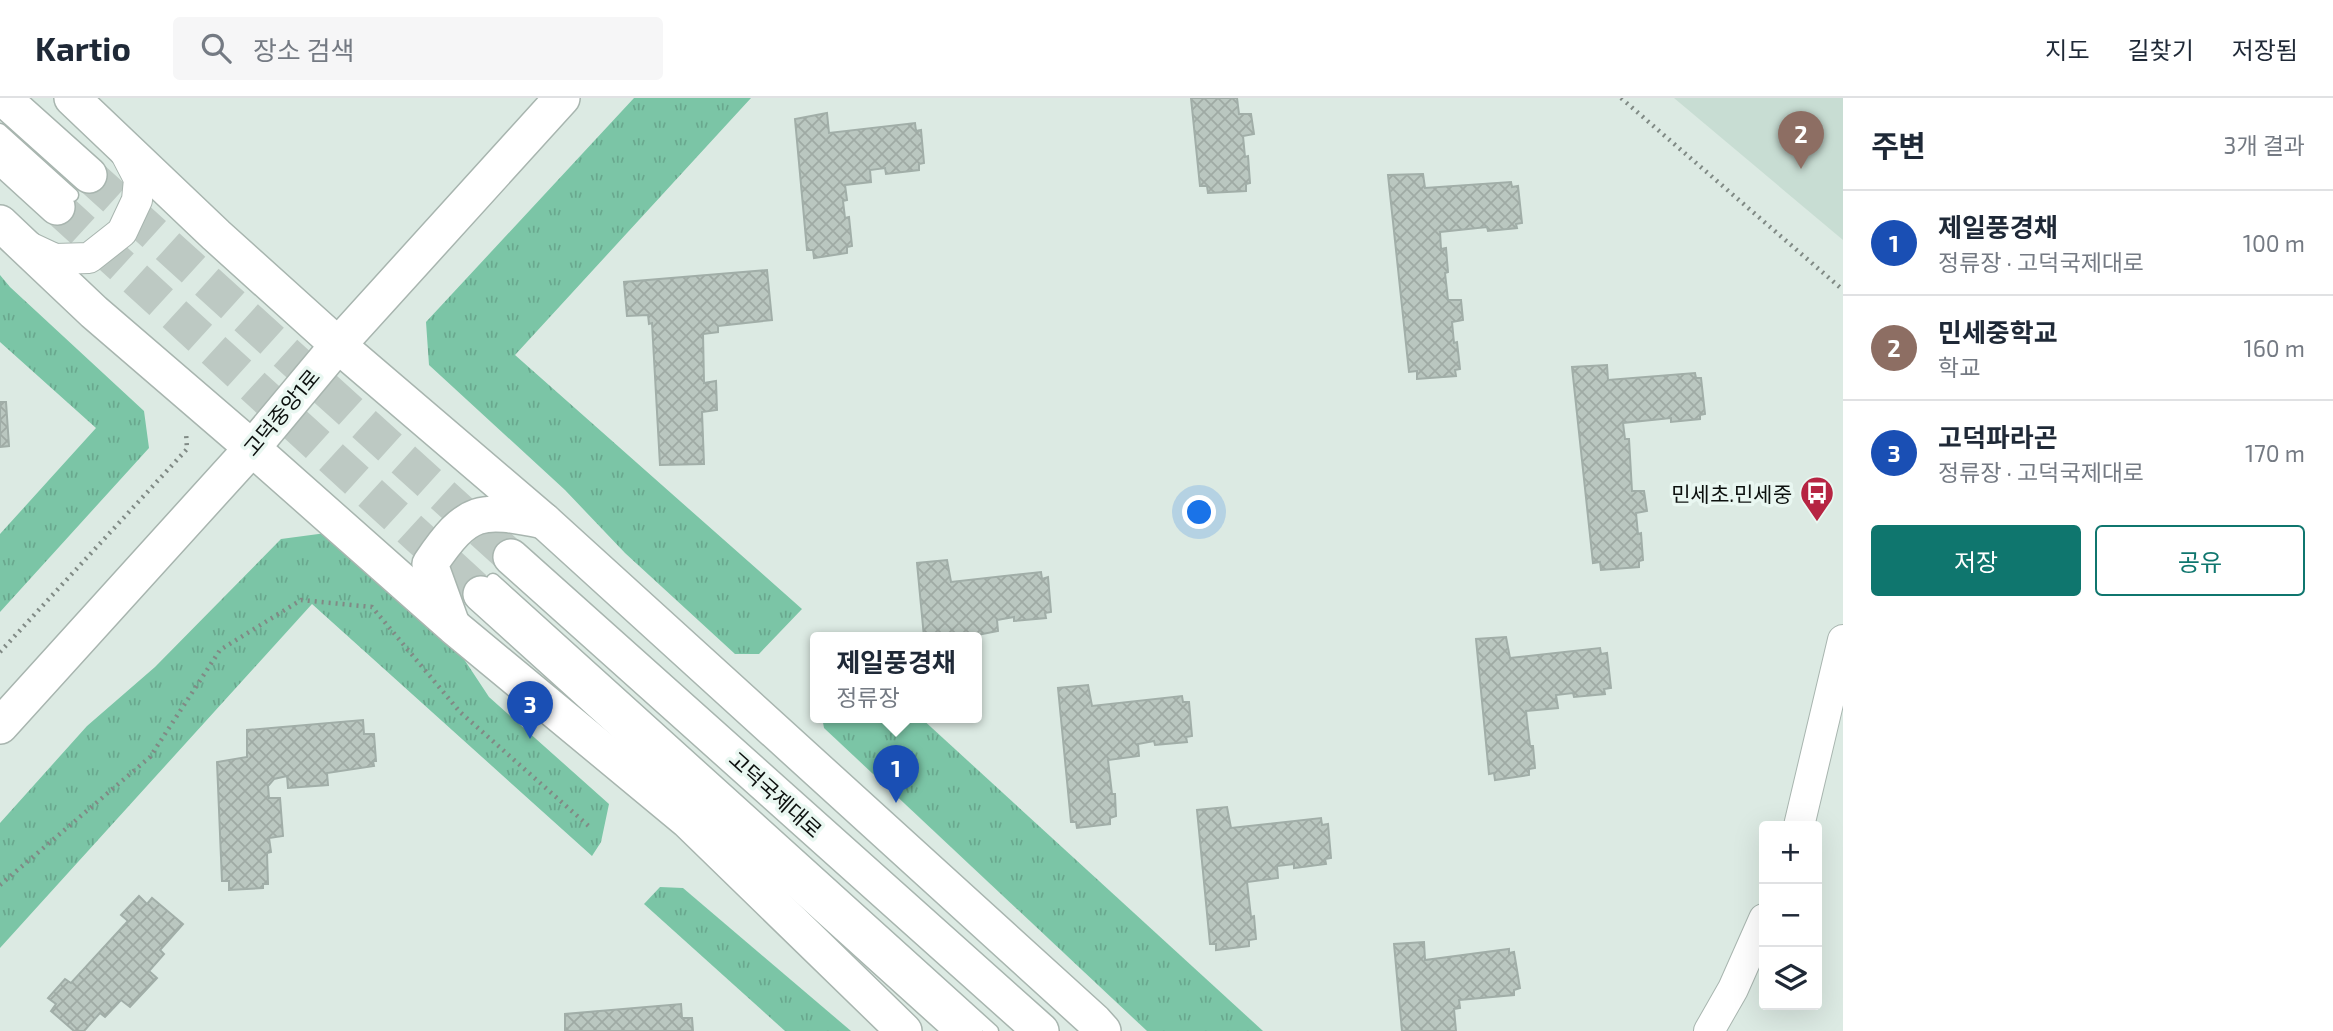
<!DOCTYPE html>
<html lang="ko">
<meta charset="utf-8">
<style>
:root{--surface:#fff;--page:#f6f6f7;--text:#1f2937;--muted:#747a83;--line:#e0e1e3;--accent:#0f766e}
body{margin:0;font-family:"Exo 2","Noto Sans KR",sans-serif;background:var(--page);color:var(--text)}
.controls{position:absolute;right:21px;bottom:21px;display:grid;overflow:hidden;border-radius:7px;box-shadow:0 7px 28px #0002}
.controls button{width:63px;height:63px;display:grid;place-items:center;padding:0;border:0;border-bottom:2px solid var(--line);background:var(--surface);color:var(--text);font:35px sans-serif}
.you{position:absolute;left:1200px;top:415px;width:24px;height:24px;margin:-18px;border:5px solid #fff;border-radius:50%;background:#1a73e8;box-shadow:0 0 0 10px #1a73e833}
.badge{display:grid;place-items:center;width:46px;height:46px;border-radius:50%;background:var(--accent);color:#fff;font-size:23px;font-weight:700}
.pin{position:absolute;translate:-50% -58px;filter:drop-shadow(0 2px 4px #0008)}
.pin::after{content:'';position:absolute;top:37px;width:24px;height:21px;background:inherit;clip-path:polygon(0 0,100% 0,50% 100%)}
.popup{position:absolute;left:810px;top:534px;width:172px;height:91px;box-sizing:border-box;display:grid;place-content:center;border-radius:7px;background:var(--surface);filter:drop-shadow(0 2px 5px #0005);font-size:23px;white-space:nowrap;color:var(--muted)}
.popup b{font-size:26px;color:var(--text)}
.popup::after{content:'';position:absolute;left:50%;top:100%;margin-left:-14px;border:14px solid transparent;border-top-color:var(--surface)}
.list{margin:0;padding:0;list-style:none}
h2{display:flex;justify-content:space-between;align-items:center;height:91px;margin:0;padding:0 28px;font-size:30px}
h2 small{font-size:23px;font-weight:400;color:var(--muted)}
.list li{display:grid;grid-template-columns:46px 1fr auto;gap:21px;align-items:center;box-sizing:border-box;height:105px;padding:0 28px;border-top:2px solid var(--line)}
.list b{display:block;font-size:26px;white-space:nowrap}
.list p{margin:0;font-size:23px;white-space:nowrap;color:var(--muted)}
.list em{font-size:23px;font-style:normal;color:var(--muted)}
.actions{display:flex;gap:14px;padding:21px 28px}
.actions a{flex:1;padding:16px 0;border:2px solid var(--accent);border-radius:7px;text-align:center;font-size:24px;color:var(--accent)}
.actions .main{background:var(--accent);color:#fff}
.icon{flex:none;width:38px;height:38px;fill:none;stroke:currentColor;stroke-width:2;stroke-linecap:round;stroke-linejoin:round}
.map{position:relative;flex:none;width:1843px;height:933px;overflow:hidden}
header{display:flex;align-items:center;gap:42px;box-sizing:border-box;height:98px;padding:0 35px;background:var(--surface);border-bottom:2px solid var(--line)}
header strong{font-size:33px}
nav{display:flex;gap:38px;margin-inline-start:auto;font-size:24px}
.search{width:490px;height:63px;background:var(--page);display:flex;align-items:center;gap:18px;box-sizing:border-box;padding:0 24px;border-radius:7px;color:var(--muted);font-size:26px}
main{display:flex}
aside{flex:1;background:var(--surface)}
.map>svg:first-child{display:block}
</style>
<header>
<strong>Kartio</strong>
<div class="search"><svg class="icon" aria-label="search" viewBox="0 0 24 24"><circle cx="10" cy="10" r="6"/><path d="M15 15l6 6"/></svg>장소 검색</div>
<nav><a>지도</a><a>길찾기</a><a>저장됨</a></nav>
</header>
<main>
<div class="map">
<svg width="1843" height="933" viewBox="0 0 1843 933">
<defs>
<pattern id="grass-tufts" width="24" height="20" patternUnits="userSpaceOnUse" patternTransform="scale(1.75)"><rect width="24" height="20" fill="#7bc5a6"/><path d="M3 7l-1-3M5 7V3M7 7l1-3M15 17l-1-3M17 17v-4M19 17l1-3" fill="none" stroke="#69a88e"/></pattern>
<pattern id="building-cross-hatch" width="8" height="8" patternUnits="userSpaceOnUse" patternTransform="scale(1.75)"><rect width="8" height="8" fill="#bac7c0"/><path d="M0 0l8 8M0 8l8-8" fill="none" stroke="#9faaa4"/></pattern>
</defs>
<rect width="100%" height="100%" fill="#dceae3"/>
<path fill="#c8ddd3" d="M1674,0H1843V142Z"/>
<g fill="url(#grass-tufts)">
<path d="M634,0H751L515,257L802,511L759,556H735L625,455L565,392L429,267L426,224Z"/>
<path d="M0,177L10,189L144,313L149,350L0,514V436L96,330L0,244Z"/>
<path d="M326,435L456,549L489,599L609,706L601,744L592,758L312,506L0,850V725L87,628L155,569L281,441Z"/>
<path d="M822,619H920L1263,933H1147L824,630Z"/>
<path d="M660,789L683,790L851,933H785L644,806Z"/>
</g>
<g fill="url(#building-cross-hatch)" stroke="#a1aea8" stroke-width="2">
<path d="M1191,0H1237L1239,16H1251L1254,36L1243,38L1245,59L1248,58L1250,85L1246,86V93L1208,95L1207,88H1200Z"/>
<path d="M827,15L829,35L915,25L916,33L921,32L924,65L919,66V72L886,76L885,70L870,72L871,84L845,87L847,102L843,103L845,120L849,119L852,148L847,149V155L814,160L813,152H807L795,21Z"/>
<path d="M1423,76L1425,90L1511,84L1512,89L1518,88L1522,125L1516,126L1517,130L1488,133L1487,129L1440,134L1441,151L1446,150L1448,174L1445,175L1448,202H1461L1463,222L1452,224L1454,245L1457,244L1460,271L1455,272L1456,278L1417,281V273L1409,274L1388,77Z"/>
<path d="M767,172L772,222L718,228V234L703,236L704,285L716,283L717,312L702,314L704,366L660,367L652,225L649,226L648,217L627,218L624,184Z"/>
<path d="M1607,267L1608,282L1695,275L1696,280H1701L1705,316L1700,317V321L1671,324V320L1623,325L1625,341H1629L1632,393H1644L1647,413L1636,415L1638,436L1641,435L1643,462L1639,463V469L1601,472L1600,464L1593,465L1572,269Z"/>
<path d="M0,304H6L9,348L0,349Z"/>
<path d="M947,462L951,484L1041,474L1042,481L1048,479L1051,514L1045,515L1046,520L1014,523V519L997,522L998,533L967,539H924L917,465Z"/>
<path d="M1506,539L1510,560L1600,550L1601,556L1607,555L1611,590L1604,591L1605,596L1574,599L1573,595L1556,597L1558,610L1526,613L1530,648H1533L1535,670L1529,671V677L1495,682L1494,675L1489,676L1476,541Z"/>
<path d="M1088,587L1092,608L1182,598L1183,604H1189L1192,638L1186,639L1187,644L1155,647L1154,643L1138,646L1139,658L1108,662L1112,696H1115L1116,718L1110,720V726L1077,730L1076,724H1071L1058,590Z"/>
<path d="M363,622L364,636H374L376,663H373L374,668L327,675L328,687L288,690L287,678L274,681L268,688L269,700H280L283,738L269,740L271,754L267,755L268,786H263V790L229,792V783H222L217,664L247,659V632Z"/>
<path d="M1227,709L1231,730L1321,720L1322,727L1328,726L1331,760L1325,761L1326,766L1294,770V766L1277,768L1278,780L1247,784L1251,819L1254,818L1256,841L1249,842V848L1216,852V846H1210L1197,712Z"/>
<path d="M139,798L147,806L152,800L183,826L160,852L164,856L149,873L157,880L130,909L121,902L105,919L100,915L84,933H74L51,913L56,906L48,900L65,881L71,885L128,823L121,817Z"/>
<path d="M1424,844L1425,862L1509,851V855L1514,854L1520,890L1514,892V897L1459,902L1460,910L1454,911L1456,933H1402L1394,846Z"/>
<path d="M681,906L682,920H692L693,933H565V916Z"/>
</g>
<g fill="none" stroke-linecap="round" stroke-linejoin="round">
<g stroke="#bdc9c3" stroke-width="35" stroke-dasharray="35 18" stroke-linecap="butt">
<path d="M89,77L511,459"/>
<path d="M57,109L481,496"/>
</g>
<g stroke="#a8b5af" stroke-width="15">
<g id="service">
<path d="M0,32L72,97"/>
<path d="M493,482L992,933"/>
</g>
</g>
<g stroke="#a8b5af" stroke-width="32">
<g id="tertiary">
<path d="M25,147L55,161L89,160L122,134L137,102L139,81L124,52"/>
<path d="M1799,728L1843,542"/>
<path d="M1709,933L1733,891L1764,821"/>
</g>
</g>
<g stroke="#a8b5af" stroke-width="38">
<g id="secondary">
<path d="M3,0L89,77"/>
<path d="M72,0L216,137L338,247L544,423L1094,923L1103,933"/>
<path d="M0,57L57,109"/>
<path d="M0,125L94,214L252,350L454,529L687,722L904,933"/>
<path d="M511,459L1041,933"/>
<path d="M481,496L965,933"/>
<path d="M451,524L430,466C468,410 480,410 544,423"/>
<path d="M0,628L252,350L338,247L562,0"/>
</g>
</g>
<g stroke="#808a85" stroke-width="4.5" stroke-dasharray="2 5" stroke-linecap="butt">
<path d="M1621,0L1843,192"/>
<path d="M0,554L187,351L186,334"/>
<path d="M0,787L150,659L220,552L301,502L372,509L460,614L592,731"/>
</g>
<use href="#service" stroke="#fff" stroke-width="12"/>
<use href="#tertiary" stroke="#fff" stroke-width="30"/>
<use href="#secondary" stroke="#fff" stroke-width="35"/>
</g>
<defs>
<g id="bus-pin" transform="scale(1.75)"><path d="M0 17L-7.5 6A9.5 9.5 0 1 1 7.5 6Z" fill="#b62442" stroke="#e9f7f1"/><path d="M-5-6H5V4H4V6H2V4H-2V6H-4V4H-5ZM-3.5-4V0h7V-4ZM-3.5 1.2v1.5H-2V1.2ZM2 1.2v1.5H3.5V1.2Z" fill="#fff"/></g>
</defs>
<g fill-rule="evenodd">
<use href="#bus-pin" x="1817" y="395"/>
</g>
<g text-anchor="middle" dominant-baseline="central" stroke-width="7" stroke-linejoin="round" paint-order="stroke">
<g font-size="21" fill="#0c100e" stroke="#e9f7f1">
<text transform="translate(281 314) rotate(-50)">고덕중앙1로</text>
<text transform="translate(776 696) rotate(42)">고덕국제대로</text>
</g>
<g font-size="21" fill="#0c100e" stroke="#e9f7f1" text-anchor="end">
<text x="1792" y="395">민세초.민세중</text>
</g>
</g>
</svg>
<div class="controls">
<button>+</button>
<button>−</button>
<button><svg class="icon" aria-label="layers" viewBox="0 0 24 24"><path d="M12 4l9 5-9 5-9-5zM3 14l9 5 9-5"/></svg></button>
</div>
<div class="you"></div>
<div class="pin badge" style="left:896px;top:705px;background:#1a4fb4">1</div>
<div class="popup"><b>제일풍경채</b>정류장</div>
<div class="pin badge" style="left:1801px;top:71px;background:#8d6e63">2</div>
<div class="pin badge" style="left:530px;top:641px;background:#1a4fb4">3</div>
</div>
<aside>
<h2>주변<small>3개 결과</small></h2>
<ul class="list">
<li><span class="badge" style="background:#1a4fb4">1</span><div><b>제일풍경채</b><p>정류장 · 고덕국제대로</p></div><em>100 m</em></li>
<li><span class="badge" style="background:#8d6e63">2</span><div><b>민세중학교</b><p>학교</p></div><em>160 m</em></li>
<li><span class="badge" style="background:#1a4fb4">3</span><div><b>고덕파라곤</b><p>정류장 · 고덕국제대로</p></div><em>170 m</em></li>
</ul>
<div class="actions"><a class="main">저장</a><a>공유</a></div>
</aside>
</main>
